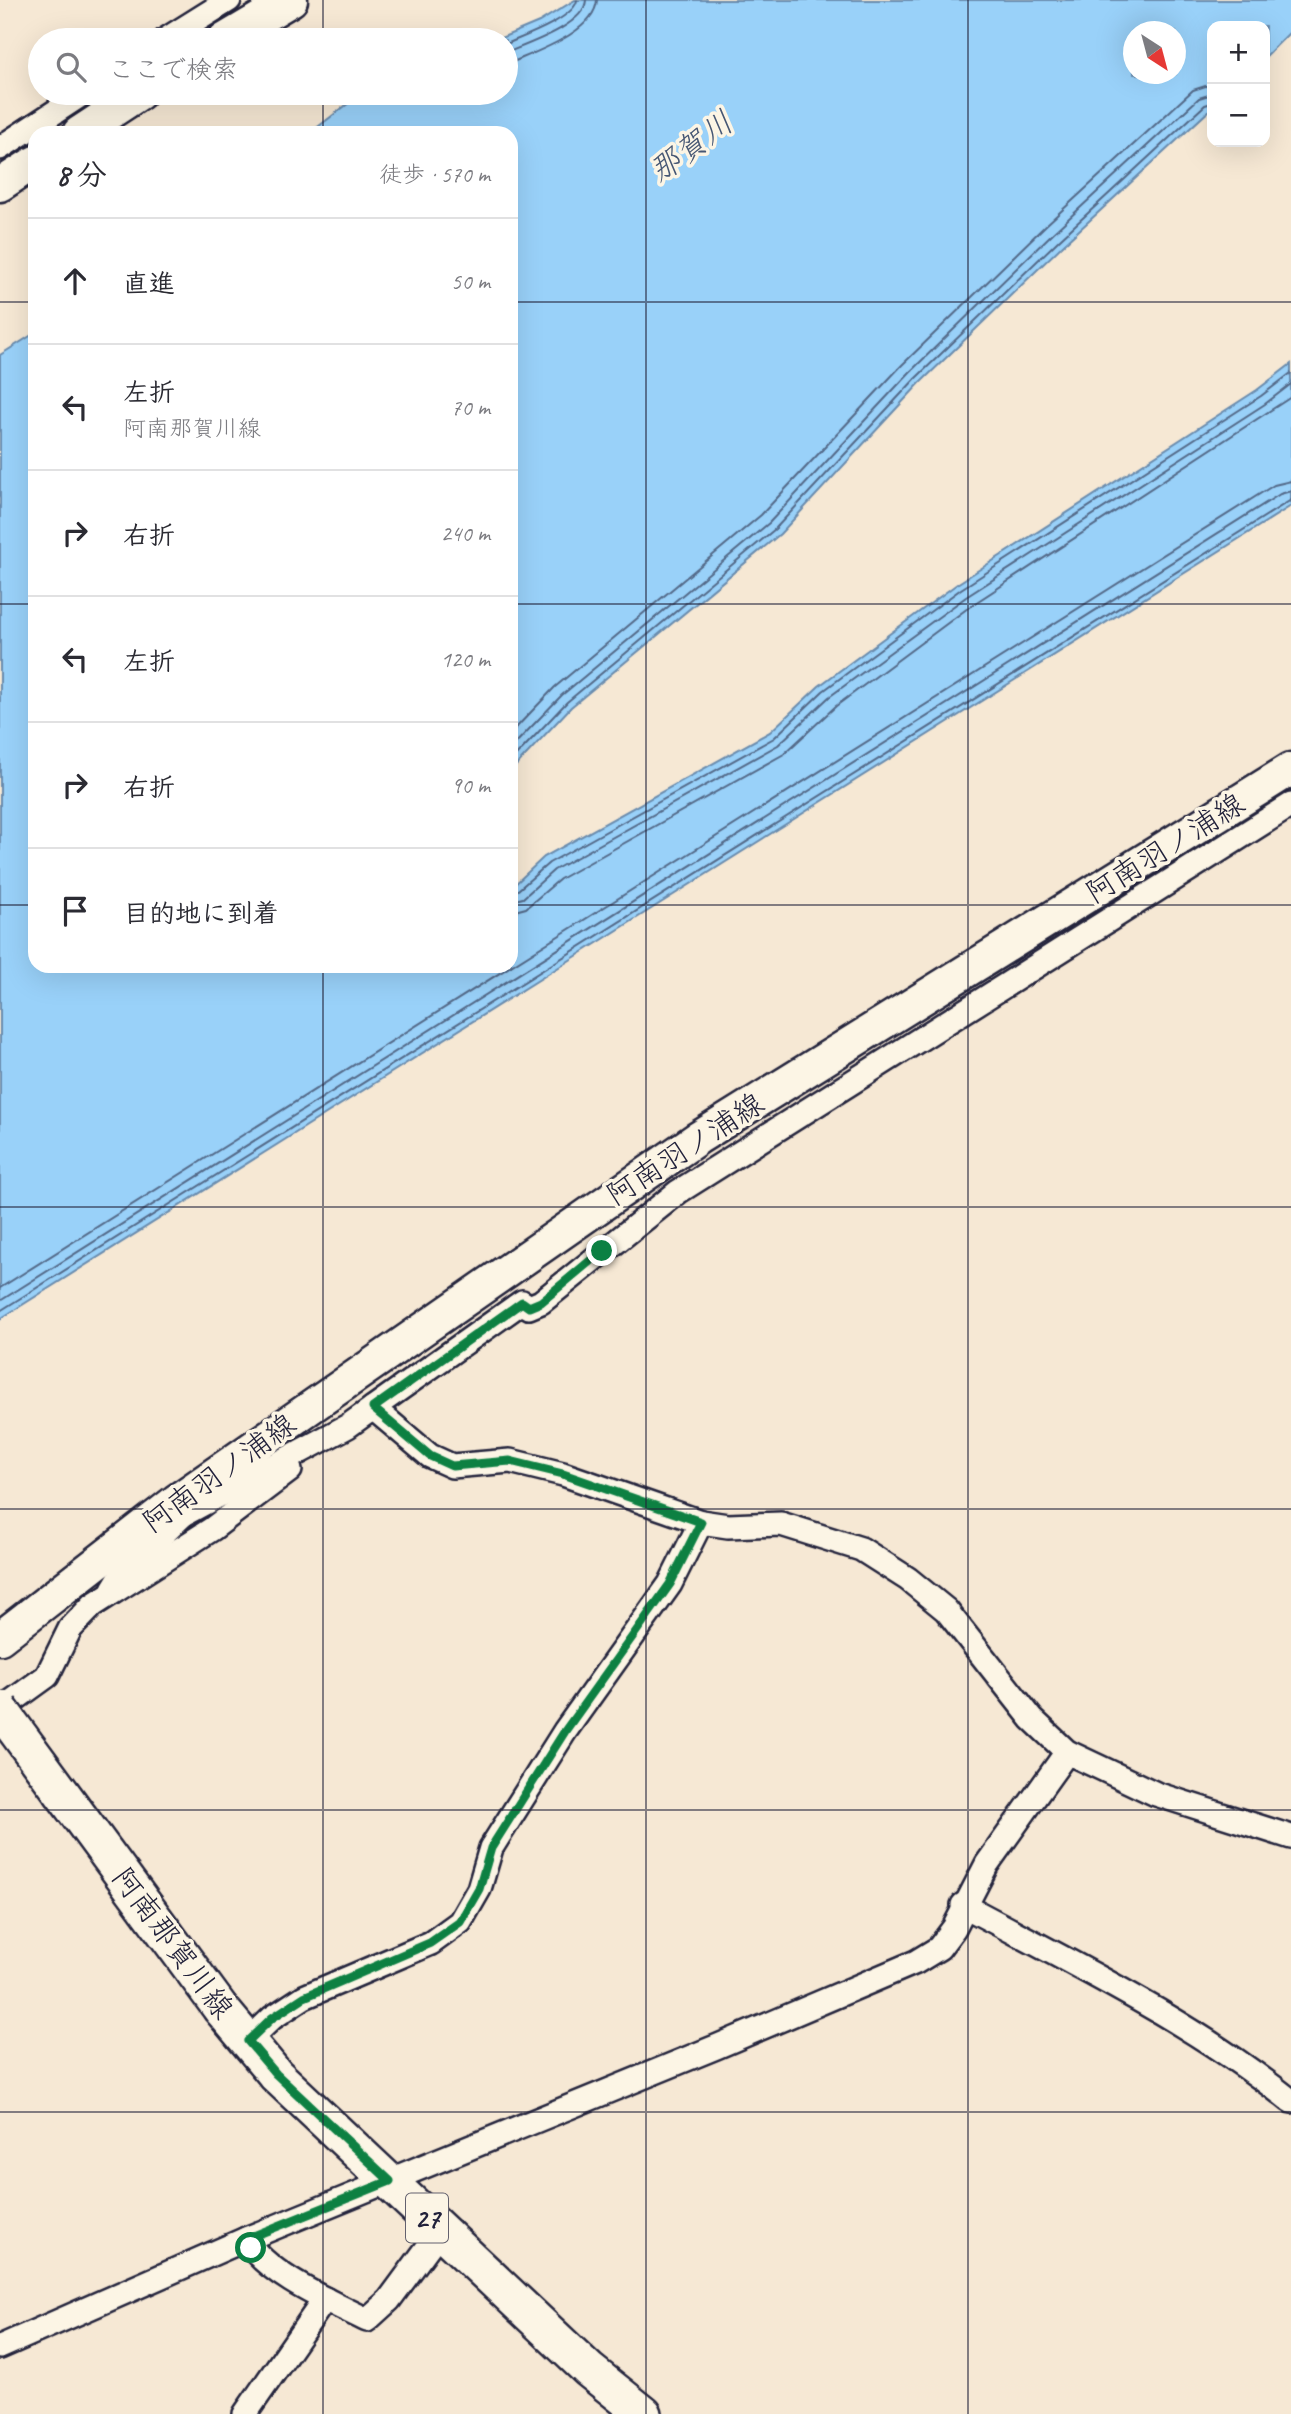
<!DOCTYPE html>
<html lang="ja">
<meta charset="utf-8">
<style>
:root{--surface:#fff;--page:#f2f2f3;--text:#2b2b33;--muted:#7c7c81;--line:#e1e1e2}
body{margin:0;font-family:Caveat,"Klee One",sans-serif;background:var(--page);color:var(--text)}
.controls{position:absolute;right:21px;top:21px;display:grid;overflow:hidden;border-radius:14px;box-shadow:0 7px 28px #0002}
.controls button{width:63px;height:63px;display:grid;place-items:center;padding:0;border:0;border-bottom:2px solid var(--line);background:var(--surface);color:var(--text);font:35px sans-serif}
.compass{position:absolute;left:1123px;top:21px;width:63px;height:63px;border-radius:50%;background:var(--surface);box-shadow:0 7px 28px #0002;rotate:144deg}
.stop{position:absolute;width:21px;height:21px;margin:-16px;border:5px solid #0b8043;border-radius:50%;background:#fff}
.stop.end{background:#0b8043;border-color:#fff;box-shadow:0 2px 7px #0008}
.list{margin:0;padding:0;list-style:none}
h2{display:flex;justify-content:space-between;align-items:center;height:91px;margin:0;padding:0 28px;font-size:30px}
h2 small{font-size:23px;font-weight:400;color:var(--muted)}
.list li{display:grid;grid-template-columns:46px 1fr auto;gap:21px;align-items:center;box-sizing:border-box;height:126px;padding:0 28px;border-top:2px solid var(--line)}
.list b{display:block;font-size:26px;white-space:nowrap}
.list p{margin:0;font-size:23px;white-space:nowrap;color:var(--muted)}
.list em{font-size:23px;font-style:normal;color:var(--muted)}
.icon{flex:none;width:38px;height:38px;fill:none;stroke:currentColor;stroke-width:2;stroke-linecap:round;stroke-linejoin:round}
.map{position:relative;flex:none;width:1291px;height:2414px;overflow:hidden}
.search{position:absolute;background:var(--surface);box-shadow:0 7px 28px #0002;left:28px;top:28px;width:490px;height:77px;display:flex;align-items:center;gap:18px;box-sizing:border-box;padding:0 24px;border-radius:38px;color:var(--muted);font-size:26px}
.panel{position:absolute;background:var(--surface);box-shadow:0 7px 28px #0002;left:28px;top:126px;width:490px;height:847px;border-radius:21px}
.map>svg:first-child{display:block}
</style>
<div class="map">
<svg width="1291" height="2414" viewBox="0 0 1291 2414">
<rect width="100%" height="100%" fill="#f6e8d4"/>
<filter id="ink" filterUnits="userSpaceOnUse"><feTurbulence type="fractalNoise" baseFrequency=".0143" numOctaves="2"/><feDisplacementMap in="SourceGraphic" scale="14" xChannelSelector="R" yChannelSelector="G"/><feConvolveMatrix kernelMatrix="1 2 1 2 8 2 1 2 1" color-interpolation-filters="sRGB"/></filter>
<g filter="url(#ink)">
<g fill="#99d1f9" stroke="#698bad" stroke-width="2" fill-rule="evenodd">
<path d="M575,0H1291V31L1265,57V26H1212V108L1064,244L920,383L780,534L571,707L511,771V133H310L349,103L374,93H506V40H496L539,22ZM1134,32H1176V74H1134Z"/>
<path d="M35,333V966H511V888L544,857L770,732L819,686L957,584L1257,390L1291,364V506L0,1319V355Z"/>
</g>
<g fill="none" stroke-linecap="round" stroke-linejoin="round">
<g stroke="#526887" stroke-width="2">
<path d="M506,44C522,37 575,18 577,0"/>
<path d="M506,53C527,44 585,25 586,0"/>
<path d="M506,65C532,53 595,33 597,0"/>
<path d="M511,733L555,687L761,515L902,365L1046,225L1193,90L1212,84"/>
<path d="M511,748L562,695L769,523L910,372L1054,232L1199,98L1212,94"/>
<path d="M511,761L567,702L775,529L916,378L1060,239L1205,105L1212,103"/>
<path d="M511,892L518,890L549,863L774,738L823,691L961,589L1261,396L1291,373"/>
<path d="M511,901L523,898L554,870L778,745L829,697L966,597L1265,404L1291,384"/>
<path d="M511,912L526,908L560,879L784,754L836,706L972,605L1291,397"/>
<path d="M0,1288L1274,485L1291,481"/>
<path d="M0,1301L1280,494L1291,491"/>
<path d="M0,1311L1291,500"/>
</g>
<g stroke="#22223b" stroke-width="28">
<g id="minor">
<path d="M165,40L229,0"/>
<path d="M0,148L84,93"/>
<path d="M373,1408L522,1302L529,1307L541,1302L678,1192L1291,805"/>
<path d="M184,1514L348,1426L373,1408L430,1456L452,1466L510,1461L563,1474L701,1522L728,1526L781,1524L861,1549L908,1579L946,1610L1032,1719L1067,1752L1156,1794L1291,1837"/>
<path d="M113,1589L124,1571L184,1514L176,1501"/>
<path d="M0,1710L47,1676L70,1629L93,1605L212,1529L290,1470"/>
<path d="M963,1905C1075,1965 1191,2021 1291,2101"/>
<path d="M248,2041L272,2018L304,1997L431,1943L460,1922L479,1889L491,1848L565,1731L670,1584L701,1522"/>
<path d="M246,2239C265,2274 331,2302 367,2320L389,2300L440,2231"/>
<path d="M0,2347L246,2239L716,2047L916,1962L939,1948L954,1928L987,1864L1067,1752"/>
<path d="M245,2414L325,2299"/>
</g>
</g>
<g stroke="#22223b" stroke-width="37">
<g id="secondary">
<path d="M224,40L291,0"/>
<path d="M79,133L140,93"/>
<path d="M0,185L35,162"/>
<path d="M0,1638L176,1501L698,1138L1291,769"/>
</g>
</g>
<g stroke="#22223b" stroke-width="40">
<path id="primary" d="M221,2009L276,2075L589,2370L644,2414"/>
</g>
<use href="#minor" stroke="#fcf5e5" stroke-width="23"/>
<use href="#secondary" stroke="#fcf5e5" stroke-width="32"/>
<use href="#primary" stroke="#fcf5e5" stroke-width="35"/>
<g stroke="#22223b" stroke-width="40" stroke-linecap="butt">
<path id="primary-bridge" d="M0,1709L221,2009"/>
</g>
<use href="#primary-bridge" stroke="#fcf5e5" stroke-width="35"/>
</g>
</g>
<g fill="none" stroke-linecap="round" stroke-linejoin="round" filter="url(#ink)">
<path stroke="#0b8043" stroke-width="9" d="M251,2248L246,2239L390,2181L276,2074L248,2041L272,2018L304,1997L430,1943L460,1922L479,1889L491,1848L565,1731L670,1584L701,1522L563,1474L510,1461L452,1466L430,1456L373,1408L522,1302L529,1307L541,1302L602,1251"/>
</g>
<path fill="none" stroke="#22223b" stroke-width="2" stroke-opacity="0.55" d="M323,0V40M646,0V2414M968,0V2414M323,93V133M0,302H35M511,302H1291M0,604H35M511,604H1291M0,905H35M511,905H1291M323,966V2414M0,1207H1291M0,1509H1291M0,1810H1291M0,2112H1291"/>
<g text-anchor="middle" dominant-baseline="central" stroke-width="7" stroke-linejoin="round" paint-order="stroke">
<rect fill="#fcf5e5" stroke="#63616e" stroke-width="2" x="406" y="2193.5" width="42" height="49" rx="5"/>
<g font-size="28" font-weight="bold" fill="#22223b">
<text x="427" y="2218">27</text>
</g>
<g font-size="30" fill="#22223b" stroke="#fcf5e5">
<text transform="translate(1165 848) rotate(-32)">阿南羽ノ浦線</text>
<text transform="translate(685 1149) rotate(-33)">阿南羽ノ浦線</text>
<text transform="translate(219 1473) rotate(-36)">阿南羽ノ浦線</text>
<text transform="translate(173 1943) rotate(53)">阿南那賀川線</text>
</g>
<g font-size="32" font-style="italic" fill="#465774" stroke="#fcf5e5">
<text transform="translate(691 147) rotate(-37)">那賀川</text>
</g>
</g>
</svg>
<div class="controls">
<button>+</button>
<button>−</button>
</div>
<svg class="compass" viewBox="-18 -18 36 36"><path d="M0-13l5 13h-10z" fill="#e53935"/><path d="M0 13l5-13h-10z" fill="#7c7c81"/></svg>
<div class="stop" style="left:251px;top:2248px"></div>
<div class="stop end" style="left:602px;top:1251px"></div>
<div class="search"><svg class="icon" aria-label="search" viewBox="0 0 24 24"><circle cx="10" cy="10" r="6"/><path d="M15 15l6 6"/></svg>ここで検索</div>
<section class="panel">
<h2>8 分<small>徒歩 · 570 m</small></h2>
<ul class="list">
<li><svg class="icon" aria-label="ahead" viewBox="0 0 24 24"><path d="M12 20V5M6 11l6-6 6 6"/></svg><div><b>直進</b></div><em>50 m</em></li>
<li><svg class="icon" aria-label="left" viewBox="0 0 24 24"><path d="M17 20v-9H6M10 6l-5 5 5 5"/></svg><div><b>左折</b><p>阿南那賀川線</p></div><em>70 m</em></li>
<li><svg class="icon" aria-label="right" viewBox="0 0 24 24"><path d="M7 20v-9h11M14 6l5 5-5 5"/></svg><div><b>右折</b></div><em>240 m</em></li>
<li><svg class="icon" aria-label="left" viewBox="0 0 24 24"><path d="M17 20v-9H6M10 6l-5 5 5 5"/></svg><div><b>左折</b></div><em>120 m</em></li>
<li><svg class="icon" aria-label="right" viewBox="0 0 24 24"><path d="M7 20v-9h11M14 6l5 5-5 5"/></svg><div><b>右折</b></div><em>90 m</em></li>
<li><svg class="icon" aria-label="arrive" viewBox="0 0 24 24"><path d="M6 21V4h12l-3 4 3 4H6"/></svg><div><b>目的地に到着</b></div></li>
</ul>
</section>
</div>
